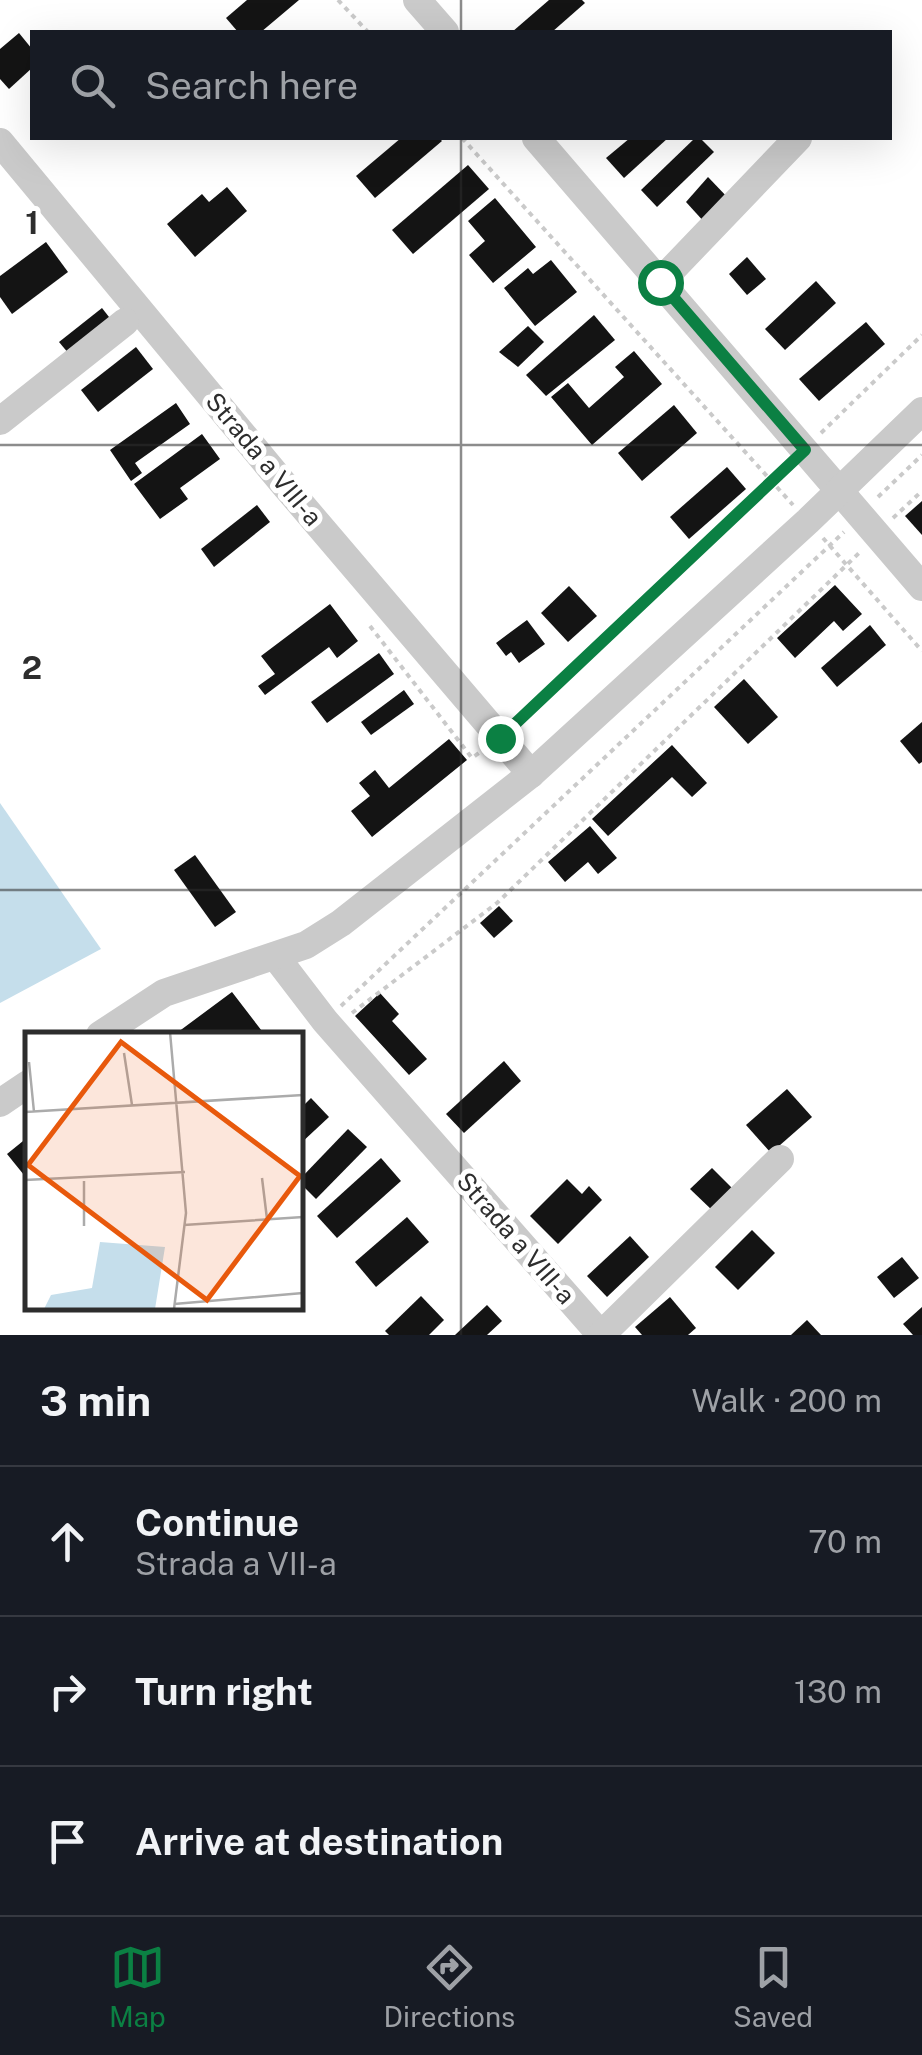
<!DOCTYPE html>
<meta charset="utf-8">
<style>
:root{--surface:#171b24;--page:#242831;--text:#f1f3f6;--muted:#9ea1a6;--line:#363941;--accent:#0b8043}
body{margin:0;font-family:"Public Sans",sans-serif;background:var(--page);color:var(--text)}
.stop{position:absolute;width:30px;height:30px;margin:-22px;border:8px solid #0b8043;border-radius:50%;background:#fff}
.stop.end{background:#0b8043;border-color:#fff;box-shadow:0 2px 10px #0008}
.list{margin:0;padding:0;list-style:none}
h2{display:flex;justify-content:space-between;align-items:center;height:130px;margin:0;padding:0 40px;font-size:42px}
h2 small{font-size:32px;font-weight:400;color:var(--muted)}
.list li{display:grid;grid-template-columns:65px 1fr auto;gap:30px;align-items:center;box-sizing:border-box;height:150px;padding:0 40px;border-top:2px solid var(--line)}
.list b{display:block;font-size:38px;white-space:nowrap}
.list p{margin:0;font-size:32px;white-space:nowrap;color:var(--muted)}
.list em{font-size:32px;font-style:normal;color:var(--muted)}
.icon{flex:none;width:55px;height:55px;fill:none;stroke:currentColor;stroke-width:2;stroke-linecap:round;stroke-linejoin:round}
.map{position:relative;flex:none;width:922px;height:1335px;overflow:hidden}
.search{position:absolute;background:var(--surface);box-shadow:0 10px 40px #0002;left:30px;right:30px;top:30px;height:110px;display:flex;align-items:center;gap:25px;box-sizing:border-box;padding:0 35px;border-radius:0px;color:var(--muted);font-size:38px}
.sheet{height:580px;background:var(--surface)}
nav{display:flex;justify-content:space-around;align-items:center;box-sizing:border-box;height:140px;border-top:2px solid var(--line);background:var(--surface);font-size:28px;color:var(--muted)}
nav a{display:grid;justify-items:center;gap:5px}
nav .on{color:var(--accent)}
.map>svg:first-child{display:block}
</style>
<div class="map">
<svg width="922" height="1335" viewBox="0 0 922 1335">
<rect width="100%" height="100%" fill="#fff"/>
<path fill="#c5deeb" d="M0,803L101,949L0,1003Z"/>
<g fill="#141414">
<path d="M247,0H299L261,32H238L226,18Z"/>
<path d="M549,0H582L585,3L552,32H512Z"/>
<path d="M19,33L32,49V68L9,89L0,79V49Z"/>
<path d="M401,138H439L442,141L375,198L356,176Z"/>
<path d="M630,138H668L624,178L606,158Z"/>
<path d="M695,138H700L714,152L657,207L641,190Z"/>
<path d="M468,165L489,189L413,254L392,230Z"/>
<path d="M708,177L730,200L706,224L686,202Z"/>
<path d="M227,187L247,211L195,257L167,224L202,194L209,202Z"/>
<path d="M495,198L536,247L493,283L469,255L485,241L468,221Z"/>
<path d="M46,242L68,272L12,314L0,297V276Z"/>
<path d="M747,257L766,279L747,295L729,274Z"/>
<path d="M551,260L577,292L535,326L504,288L528,268L533,274Z"/>
<path d="M816,281L836,303L785,350L765,329Z"/>
<path d="M102,308L116,326L74,360L59,342Z"/>
<path d="M594,315L615,340L546,396L526,375Z"/>
<path d="M866,322L885,344L819,401L799,379Z"/>
<path d="M528,326L544,342L518,367L499,352Z"/>
<path d="M136,347L153,369L98,412L81,390Z"/>
<path d="M634,351L662,384L592,445L551,397L568,383L589,408L624,377L615,367Z"/>
<path d="M176,403L190,424L135,463L142,473L131,481L110,450Z"/>
<path d="M674,405L697,433L642,481L618,453Z"/>
<path d="M202,434L220,459L180,488L188,499L160,519L134,484Z"/>
<path d="M727,467L746,489L689,539L670,517Z"/>
<path d="M922,501V535L905,516Z"/>
<path d="M257,505L270,522L214,567L201,549Z"/>
<path d="M835,585L862,614L843,631L834,621L795,658L777,638Z"/>
<path d="M569,586L597,616L568,642L541,613Z"/>
<path d="M330,604L358,641L337,658L329,647L265,695L258,686L275,674L261,656Z"/>
<path d="M527,620L545,644L519,663L511,652L506,656L496,643Z"/>
<path d="M870,625L886,645L837,687L821,668Z"/>
<path d="M379,653L394,674L327,723L311,702Z"/>
<path d="M744,679L778,717L748,744L714,707Z"/>
<path d="M404,690L414,704L371,735L361,722Z"/>
<path d="M922,722V762L919,764L900,741Z"/>
<path d="M449,739L467,760L372,837L351,811L370,796L359,783L375,770L389,788Z"/>
<path d="M672,745L707,783L692,797L672,777L608,836L592,819Z"/>
<path d="M590,826L617,858L598,874L588,862L565,882L548,862Z"/>
<path d="M195,855L236,912L215,927L174,870Z"/>
<path d="M499,906L513,921L494,938L480,923Z"/>
<path d="M232,992L265,1035H222L220,1032L216,1035H174Z"/>
<path d="M380,993L399,1014L392,1021L427,1059L409,1075L355,1016Z"/>
<path d="M504,1061L521,1081L464,1133L446,1114Z"/>
<path d="M787,1089L812,1117L771,1153L746,1125Z"/>
<path d="M311,1098L329,1117L300,1144V1109Z"/>
<path d="M348,1129L367,1147L316,1199L300,1183V1179Z"/>
<path d="M28,1137V1180L7,1154Z"/>
<path d="M381,1158L401,1181L337,1238L317,1216Z"/>
<path d="M712,1168L735,1191L714,1212L690,1189Z"/>
<path d="M567,1179L582,1194L589,1186L602,1200L558,1244L530,1216Z"/>
<path d="M407,1217L429,1242L376,1287L355,1262Z"/>
<path d="M752,1230L775,1253L738,1290L715,1267Z"/>
<path d="M630,1236L649,1257L607,1297L587,1276Z"/>
<path d="M902,1257L919,1278L894,1298L877,1277Z"/>
<path d="M421,1296L444,1320L429,1335H389L385,1331Z"/>
<path d="M670,1297L696,1328L688,1335H642L635,1327Z"/>
<path d="M487,1305L502,1321L487,1335H455Z"/>
<path d="M922,1307V1335H913L903,1324Z"/>
<path d="M807,1320L821,1335H791Z"/>
</g>
<g fill="none" stroke-linecap="round" stroke-linejoin="round">
<g stroke="#cacaca" stroke-width="4" stroke-dasharray="5 5" stroke-linecap="butt">
<path d="M338,0L368,32"/>
<path d="M462,138L793,505"/>
<path d="M821,433L922,335"/>
<path d="M878,497L922,455"/>
<path d="M893,518L922,491"/>
<path d="M823,538L922,651"/>
<path d="M370,626L472,758L479,753"/>
<path d="M517,722L785,467"/>
<path d="M341,1006L844,532"/>
<path d="M352,1013L497,903L859,553"/>
</g>
<g stroke="#cacaca" stroke-width="28">
<path d="M417,0L445,32"/>
<path d="M536,138L922,587"/>
<path d="M0,142L282,482L531,774"/>
<path d="M660,282L798,138"/>
<path d="M0,421L125,322"/>
<path d="M276,957L325,1021L601,1335"/>
<path d="M100,1035L164,993L306,945L341,923L531,774L808,521L922,411"/>
<path d="M0,1103L28,1084"/>
<path d="M601,1335L780,1159"/>
</g>
</g>
<g fill="none" stroke-linecap="round" stroke-linejoin="round">
<path stroke="#0b8043" stroke-width="12" d="M500,738L805,450L660,282"/>
</g>
<path fill="none" stroke="#2d2d2d" stroke-width="2.5" stroke-opacity="0.55" d="M461,0V32M461,138V1335M0,445H922M0,890H922"/>
<g text-anchor="middle" dominant-baseline="central" stroke-width="10" stroke-linejoin="round" paint-order="stroke">
<g font-size="25" fill="#2d2d2d" stroke="#fff">
<text transform="translate(264 459) rotate(50)">Strada a VIII-a</text>
<text transform="translate(516 1238) rotate(49)">Strada a VIII-a</text>
</g>
</g>
<g transform="translate(25 1032)">
<rect width="278" height="278" fill="#fff"/>
<path d="M75,210L140,215L130,277H19L26,263L67,256Z" fill="#c5deeb"/>
<path fill="none" stroke="#ababab" stroke-width="2.5" d="M145,0L161,181L149,277M99,21L107,73M4,30L9,80M0,80L278,63M237,146L242,187M0,148L160,140M59,149V194M159,193L278,185M149,272L278,261"/>
<path fill="#e8590c" fill-opacity="0.15" stroke="#e8590c" stroke-width="5" d="M96,10L275,144L182,268L3,133Z"/>
<rect width="278" height="278" fill="none" stroke="#2d2d2d" stroke-width="5"/>
</g>
<g font-size="32" text-anchor="middle" font-weight="bold" fill="#2d2d2d" stroke="#fff" stroke-width="10" stroke-linejoin="round" paint-order="stroke">
<text x="32" y="234">1</text>
<text x="32" y="679">2</text>
</g>
</svg>
<div class="stop" style="left:660px;top:282px"></div>
<div class="stop end" style="left:500px;top:738px"></div>
<div class="search"><svg class="icon" aria-label="search" viewBox="0 0 24 24"><circle cx="10" cy="10" r="6"/><path d="M15 15l6 6"/></svg>Search here</div>
</div>
<section class="sheet">
<h2>3 min<small>Walk · 200 m</small></h2>
<ul class="list">
<li><svg class="icon" aria-label="ahead" viewBox="0 0 24 24"><path d="M12 20V5M6 11l6-6 6 6"/></svg><div><b>Continue</b><p>Strada a VII-a</p></div><em>70 m</em></li>
<li><svg class="icon" aria-label="right" viewBox="0 0 24 24"><path d="M7 20v-9h11M14 6l5 5-5 5"/></svg><div><b>Turn right</b></div><em>130 m</em></li>
<li><svg class="icon" aria-label="arrive" viewBox="0 0 24 24"><path d="M6 21V4h12l-3 4 3 4H6"/></svg><div><b>Arrive at destination</b></div></li>
</ul>
</section>
<nav>
<a class="on"><svg class="icon" aria-label="map" viewBox="0 0 24 24"><path d="M3 6l6-2 6 2 6-2v14l-6 2-6-2-6 2zM9 4v14M15 6v14"/></svg>Map</a>
<a><svg class="icon" aria-label="directions" viewBox="0 0 24 24"><path d="M12 3l9 9-9 9-9-9zM9 14v-3h6M13 9l2 2-2 2"/></svg>Directions</a>
<a><svg class="icon" aria-label="saved" viewBox="0 0 24 24"><path d="M7 4h10v16l-5-4-5 4z"/></svg>Saved</a>
</nav>
